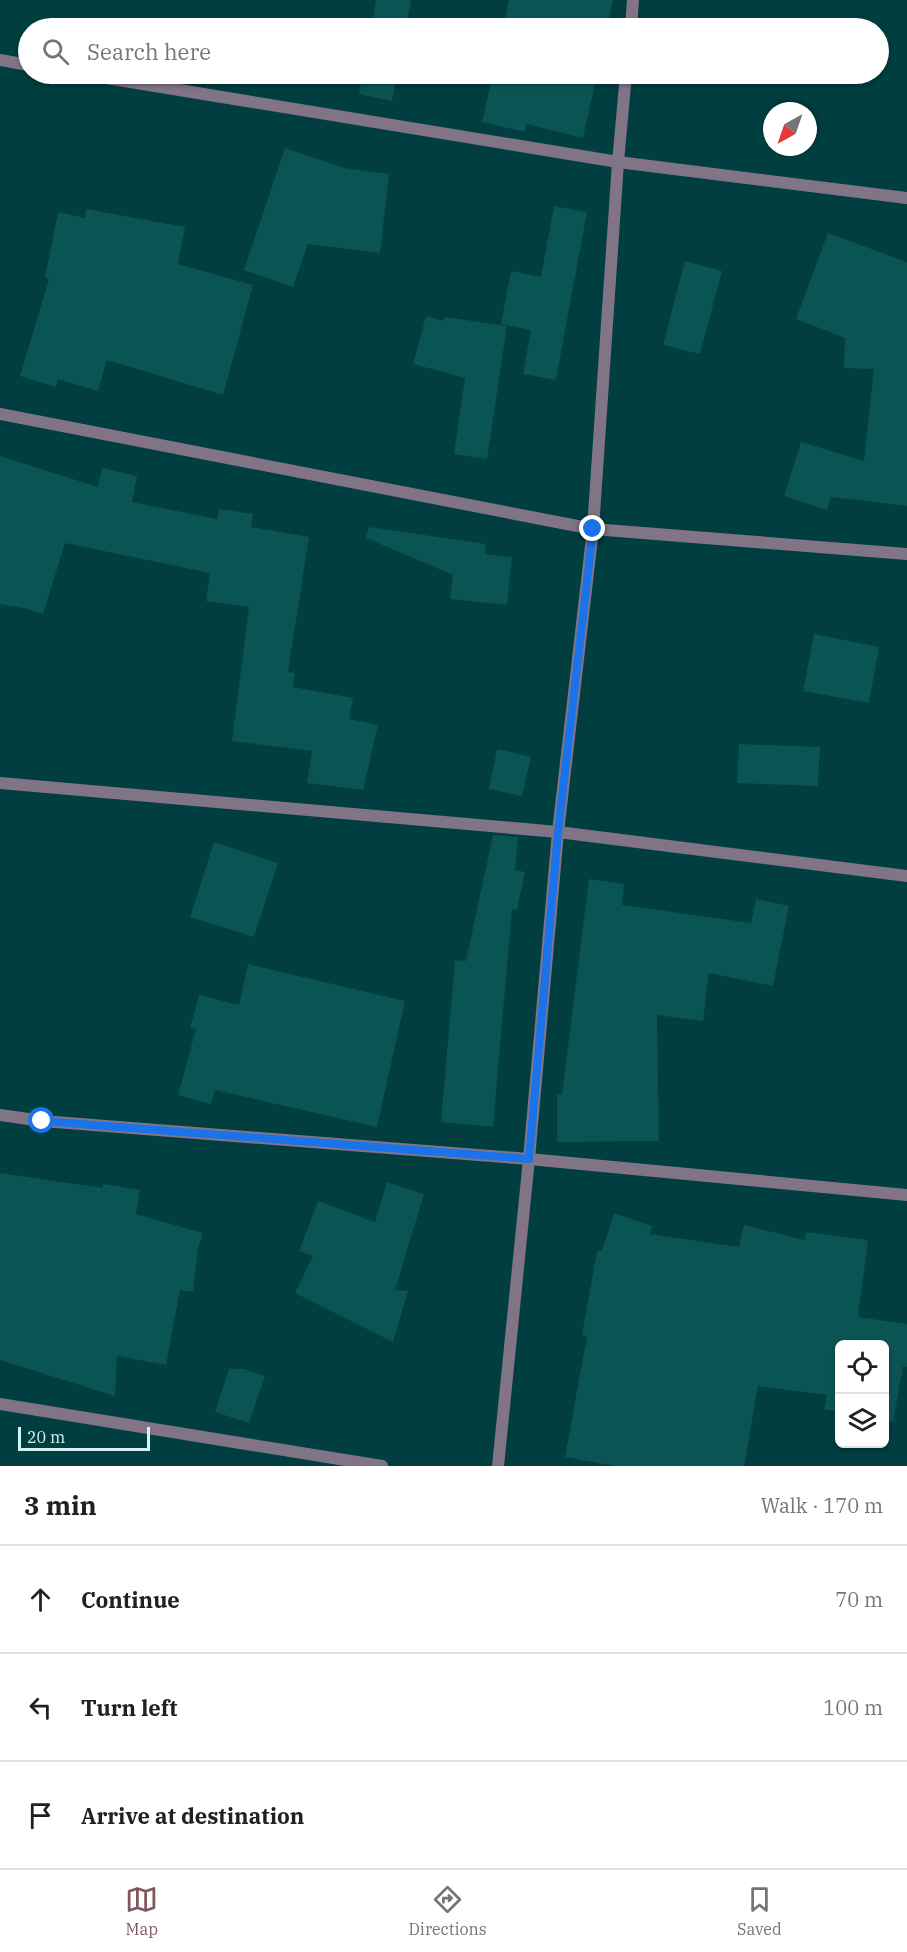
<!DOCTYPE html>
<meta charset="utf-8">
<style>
:root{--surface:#fff;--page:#f2f2f2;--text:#202124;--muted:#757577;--line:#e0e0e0;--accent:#7f575c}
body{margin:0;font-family:"IBM Plex Serif",serif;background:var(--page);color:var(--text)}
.controls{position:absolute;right:18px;bottom:18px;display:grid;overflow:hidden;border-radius:9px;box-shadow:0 2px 4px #0004}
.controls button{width:54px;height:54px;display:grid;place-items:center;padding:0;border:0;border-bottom:2px solid var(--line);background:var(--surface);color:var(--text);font:30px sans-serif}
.compass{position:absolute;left:763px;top:102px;width:54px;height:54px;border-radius:50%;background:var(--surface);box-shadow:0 2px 4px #0004;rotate:220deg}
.scale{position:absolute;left:18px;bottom:15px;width:132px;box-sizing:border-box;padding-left:6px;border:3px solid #d0f3f2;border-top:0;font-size:16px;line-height:21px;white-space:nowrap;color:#d0f3f2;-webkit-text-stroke:4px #003e3f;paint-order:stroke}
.stop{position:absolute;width:18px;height:18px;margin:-14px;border:4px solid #1a73e8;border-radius:50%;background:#fff}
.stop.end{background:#1a73e8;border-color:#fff;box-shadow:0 2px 6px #0008}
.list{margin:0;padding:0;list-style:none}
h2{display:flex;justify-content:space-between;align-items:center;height:78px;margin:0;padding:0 24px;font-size:26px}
h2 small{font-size:20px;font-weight:400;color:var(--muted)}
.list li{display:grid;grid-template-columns:39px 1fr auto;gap:18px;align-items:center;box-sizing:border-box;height:108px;padding:0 24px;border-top:2px solid var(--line)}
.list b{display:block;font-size:22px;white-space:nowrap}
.list em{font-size:20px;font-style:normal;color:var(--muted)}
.icon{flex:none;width:33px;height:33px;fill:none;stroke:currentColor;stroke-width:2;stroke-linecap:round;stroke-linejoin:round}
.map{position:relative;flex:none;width:907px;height:1466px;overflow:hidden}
.search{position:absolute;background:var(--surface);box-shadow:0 2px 4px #0004;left:18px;right:18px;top:18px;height:66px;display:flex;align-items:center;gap:15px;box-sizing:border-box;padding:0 21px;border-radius:33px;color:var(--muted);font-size:22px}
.sheet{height:402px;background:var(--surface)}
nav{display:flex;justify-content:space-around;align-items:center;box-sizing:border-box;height:84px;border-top:2px solid var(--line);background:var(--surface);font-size:16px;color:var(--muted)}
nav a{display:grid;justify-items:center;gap:3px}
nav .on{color:var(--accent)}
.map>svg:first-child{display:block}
</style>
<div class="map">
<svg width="907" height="1466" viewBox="0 0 907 1466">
<rect width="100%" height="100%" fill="#003e3f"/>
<g fill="#0b5454">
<path d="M376,0H411L406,28H371Z"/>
<path d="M509,0H613L607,28H503Z"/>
<path d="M363,74H397L392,101L359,94Z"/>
<path d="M493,74H597L583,138L526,124L525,132L482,122Z"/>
<path d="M285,148L345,168L389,174L380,253L308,244L293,287L244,270Z"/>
<path d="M554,206L587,212L556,380L523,374L531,330L501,324L511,271L541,277Z"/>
<path d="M86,209L185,227L178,264L253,285L223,395L107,360L98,391L58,379L56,387L20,376L49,279L45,278L58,212L85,218Z"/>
<path d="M828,233L907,262V506L831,497L827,510L784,496L801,442L864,461L874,369L844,368L845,338L796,319Z"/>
<path d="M685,261L722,271L700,354L663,345Z"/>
<path d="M426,316L444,321L445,317L507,326L487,459L454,454L465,378L413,364Z"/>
<path d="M0,456L98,487L102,468L137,476L132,502L217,519L219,509L253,514L251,527L309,537L288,672L295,673L293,687L353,698L349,719L378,725L363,790L307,783L312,751L232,741L249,607L206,601L210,573L65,543L43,614L24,608L0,604Z"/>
<path d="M369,527L486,544L485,554L512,557L507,605L450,599L453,575L366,538Z"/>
<path d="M814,634L879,647L869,703L803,691Z"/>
<path d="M739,744L820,747L818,786L737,783Z"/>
<path d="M497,749L531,757L522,796L489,789Z"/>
<path d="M493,835L518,837L515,870L525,872L517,910L512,909L493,1127L441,1122L455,960L466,961Z"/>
<path d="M214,842L278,863L254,937L190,917Z"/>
<path d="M589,879L624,884L622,905L751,923L756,899L789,906L773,986L709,973L703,1021L657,1015L659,1141L557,1142V1094H562Z"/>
<path d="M248,964L405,1001L377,1127L215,1090L211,1104L178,1095L196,1029L190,1028L199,995L239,1005Z"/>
<path d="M0,1173L103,1188V1184L140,1190L136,1214L203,1233L198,1248L193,1292L180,1290L166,1365L117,1356L115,1396L0,1360Z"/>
<path d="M387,1182L424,1194L395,1290L408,1291L393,1342L295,1293L313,1256L299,1251L318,1201L375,1222Z"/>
<path d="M614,1213L652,1226L650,1234L739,1247L744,1225L805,1240L806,1232L868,1240L858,1317L907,1324V1367L903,1366L893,1422L885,1420V1344H840V1412L824,1409L827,1395L758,1386L744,1466H615L565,1457L587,1336L582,1335L597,1251H602Z"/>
<path d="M229,1369H244L265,1376L249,1423L215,1412Z"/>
</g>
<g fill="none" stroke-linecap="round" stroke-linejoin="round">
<g stroke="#817487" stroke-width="12">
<path d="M631,28L633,0"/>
<path d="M0,60L28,65"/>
<path d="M82,74L618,162L907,198"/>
<path d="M0,414L593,529L907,554"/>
<path d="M0,783L558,832L907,876"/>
<path d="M0,1115L42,1121L529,1159L907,1195"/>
<path d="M0,1404L382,1466"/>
<path d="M498,1466L529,1159L558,832L593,529L618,162L626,74"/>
</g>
</g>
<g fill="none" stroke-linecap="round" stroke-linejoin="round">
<path stroke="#1a73e8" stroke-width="8" d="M42,1121L529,1159L558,832L593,529"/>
</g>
</svg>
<div class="controls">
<button><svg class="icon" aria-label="locate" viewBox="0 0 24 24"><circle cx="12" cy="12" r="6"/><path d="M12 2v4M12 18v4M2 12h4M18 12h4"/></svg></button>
<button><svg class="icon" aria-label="layers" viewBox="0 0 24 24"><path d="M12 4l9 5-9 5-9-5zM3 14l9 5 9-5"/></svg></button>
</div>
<svg class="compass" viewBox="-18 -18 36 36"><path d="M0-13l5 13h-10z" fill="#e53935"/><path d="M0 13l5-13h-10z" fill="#757577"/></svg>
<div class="scale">20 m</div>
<div class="stop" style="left:42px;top:1121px"></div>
<div class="stop end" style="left:593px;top:529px"></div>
<div class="search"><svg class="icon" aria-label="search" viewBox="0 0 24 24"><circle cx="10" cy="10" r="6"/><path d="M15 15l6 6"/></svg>Search here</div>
</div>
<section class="sheet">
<h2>3 min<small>Walk · 170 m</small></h2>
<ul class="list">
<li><svg class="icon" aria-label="ahead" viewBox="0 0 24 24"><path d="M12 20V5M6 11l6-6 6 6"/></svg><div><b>Continue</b></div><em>70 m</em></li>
<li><svg class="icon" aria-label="left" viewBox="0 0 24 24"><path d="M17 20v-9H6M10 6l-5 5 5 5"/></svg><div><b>Turn left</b></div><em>100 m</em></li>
<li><svg class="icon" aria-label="arrive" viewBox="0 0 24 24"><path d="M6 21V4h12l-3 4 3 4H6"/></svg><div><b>Arrive at destination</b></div></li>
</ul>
</section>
<nav>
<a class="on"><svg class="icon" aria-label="map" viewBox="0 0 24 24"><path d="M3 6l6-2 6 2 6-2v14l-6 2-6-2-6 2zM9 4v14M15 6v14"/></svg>Map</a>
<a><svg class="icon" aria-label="directions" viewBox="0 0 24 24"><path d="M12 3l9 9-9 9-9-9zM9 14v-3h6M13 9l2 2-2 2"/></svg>Directions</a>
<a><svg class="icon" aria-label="saved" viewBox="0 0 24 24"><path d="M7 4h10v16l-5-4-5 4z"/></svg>Saved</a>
</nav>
